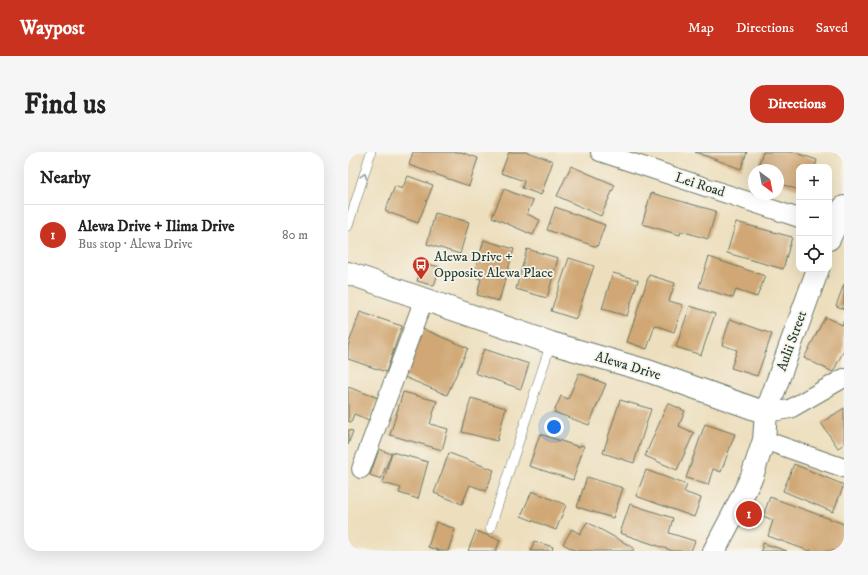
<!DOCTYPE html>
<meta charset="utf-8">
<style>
:root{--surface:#fff;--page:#f6f6f6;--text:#222;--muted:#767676;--line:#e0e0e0;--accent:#c8321e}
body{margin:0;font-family:"IM FELL DW Pica",serif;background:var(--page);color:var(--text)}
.controls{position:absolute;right:12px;top:12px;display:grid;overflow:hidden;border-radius:8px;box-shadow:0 4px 16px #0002}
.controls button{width:36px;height:36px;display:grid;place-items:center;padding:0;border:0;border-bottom:1px solid var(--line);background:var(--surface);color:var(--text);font:20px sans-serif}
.compass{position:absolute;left:400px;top:12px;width:36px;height:36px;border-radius:50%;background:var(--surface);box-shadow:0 4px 16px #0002;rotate:148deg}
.you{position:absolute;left:206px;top:275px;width:14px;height:14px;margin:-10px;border:3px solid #fff;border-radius:50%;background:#1a73e8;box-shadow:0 0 0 6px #1a73e833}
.badge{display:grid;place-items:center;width:26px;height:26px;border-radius:50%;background:var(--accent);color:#fff;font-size:13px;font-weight:700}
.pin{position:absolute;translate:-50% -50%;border:2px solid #fff;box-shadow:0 1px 4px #0006}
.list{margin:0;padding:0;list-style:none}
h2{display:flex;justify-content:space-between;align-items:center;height:52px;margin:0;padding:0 16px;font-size:17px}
h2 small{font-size:13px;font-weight:400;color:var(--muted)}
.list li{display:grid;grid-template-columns:26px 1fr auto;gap:12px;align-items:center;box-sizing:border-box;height:60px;padding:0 16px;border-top:1px solid var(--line)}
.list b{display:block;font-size:15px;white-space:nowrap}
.list p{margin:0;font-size:13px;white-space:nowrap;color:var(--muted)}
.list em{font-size:13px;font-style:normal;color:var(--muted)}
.icon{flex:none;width:22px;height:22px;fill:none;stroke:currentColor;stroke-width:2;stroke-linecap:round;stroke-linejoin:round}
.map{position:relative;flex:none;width:496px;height:399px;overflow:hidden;border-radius:16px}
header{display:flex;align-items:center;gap:24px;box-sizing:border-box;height:56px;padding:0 20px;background:var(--accent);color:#fff}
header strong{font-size:19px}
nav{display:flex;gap:22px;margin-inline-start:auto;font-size:14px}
.intro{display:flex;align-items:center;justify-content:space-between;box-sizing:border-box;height:96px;padding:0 24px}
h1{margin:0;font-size:28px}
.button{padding:10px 18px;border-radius:16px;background:var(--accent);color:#fff;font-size:14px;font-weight:700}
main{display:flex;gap:24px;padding:0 24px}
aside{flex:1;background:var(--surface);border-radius:16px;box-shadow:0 4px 16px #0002}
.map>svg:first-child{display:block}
</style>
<header>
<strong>Waypost</strong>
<nav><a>Map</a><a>Directions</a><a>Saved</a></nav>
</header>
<div class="intro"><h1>Find us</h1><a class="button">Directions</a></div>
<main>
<aside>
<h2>Nearby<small></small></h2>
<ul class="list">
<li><span class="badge">1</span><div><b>Alewa Drive + Ilima Drive</b><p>Bus stop · Alewa Drive</p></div><em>80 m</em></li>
</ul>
</aside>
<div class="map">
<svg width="496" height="399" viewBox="0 0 496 399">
<rect width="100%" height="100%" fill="#f7f3e8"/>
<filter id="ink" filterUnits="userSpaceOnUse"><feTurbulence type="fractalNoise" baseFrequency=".025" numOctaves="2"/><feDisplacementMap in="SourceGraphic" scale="8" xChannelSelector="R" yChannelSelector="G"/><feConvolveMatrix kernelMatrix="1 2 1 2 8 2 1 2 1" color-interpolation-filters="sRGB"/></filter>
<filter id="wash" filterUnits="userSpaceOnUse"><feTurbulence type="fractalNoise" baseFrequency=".012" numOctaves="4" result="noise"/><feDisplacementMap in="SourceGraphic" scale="16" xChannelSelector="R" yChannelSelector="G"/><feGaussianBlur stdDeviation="0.9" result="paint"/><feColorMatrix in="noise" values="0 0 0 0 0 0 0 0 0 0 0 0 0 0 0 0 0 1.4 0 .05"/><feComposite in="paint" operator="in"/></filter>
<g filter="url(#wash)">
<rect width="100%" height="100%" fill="#eddfbe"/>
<g id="blocks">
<g fill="#d0a774">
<path d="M65,0H113L130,6L121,34L61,13Z"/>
<path d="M161,0H179L205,9L193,43L174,36L176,29L153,21Z"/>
<path d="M347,0H399L393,17Z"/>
<path d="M415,0H445L469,8L467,15H451V38L430,31V18H409Z"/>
<path d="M486,0H496L494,3Z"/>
<path d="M223,14L267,33L253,64L209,44Z"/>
<path d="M60,24L85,33L70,71L37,59L47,34L54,37Z"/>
<path d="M156,37L185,49L179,62L192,68L185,83L144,65Z"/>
<path d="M303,41L368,59L360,87L333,79L332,83L294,72Z"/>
<path d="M207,55L257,73L249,95L199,78Z"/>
<path d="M87,61L121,70L112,102L79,92Z"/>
<path d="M388,70L444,85L435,117L379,101Z"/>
<path d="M136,88L166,97L151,149L129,143L133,127L125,125Z"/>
<path d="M179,97L210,106L199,146L168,137Z"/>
<path d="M361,105L417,124L409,145L388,138L385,146L351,135Z"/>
<path d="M221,106L246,114L228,167L203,159Z"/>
<path d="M75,111L92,115L86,134L69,129Z"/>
<path d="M265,121L290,128L279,164L254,157Z"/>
<path d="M301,123L327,131L321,149L335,153L326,180L307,173L299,197L279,190Z"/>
<path d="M496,132V157L488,154Z"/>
<path d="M342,154L367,162L353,203L328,195Z"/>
<path d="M12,160L54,174L38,220L0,207V194Z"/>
<path d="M477,165L494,173L496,169V198L485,220L456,206Z"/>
<path d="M382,167L424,182L409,224L383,216L389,198L374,193Z"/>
<path d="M75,177L120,196L99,243L54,224Z"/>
<path d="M136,197L181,212L173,237L127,221Z"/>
<path d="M231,221L258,232L241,273L206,260L213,244L220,247Z"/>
<path d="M0,235L30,246L21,268L6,262L3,270L0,269Z"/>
<path d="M55,240L89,249L82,272L100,277L94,298L42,283Z"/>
<path d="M123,246L158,256L149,289L114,280Z"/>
<path d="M272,248L303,257L286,311L255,301Z"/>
<path d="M320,251L337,259L331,274L346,281L329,318L297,304Z"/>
<path d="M496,256V292L490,296L473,271Z"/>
<path d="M357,272L387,282L373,320L365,317L360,333L338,326Z"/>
<path d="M0,278L5,279L0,293Z"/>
<path d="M192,282L231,295L232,293L236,294L225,328L181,314Z"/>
<path d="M31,297L43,302L33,327L22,323Z"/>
<path d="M44,300L80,310L70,347L51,341L53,336L35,331Z"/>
<path d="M101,301L146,318L138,339L122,333L114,352L86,341Z"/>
<path d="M446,312L496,333L485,360L435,339Z"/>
<path d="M298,318L339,333L336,340L353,346L346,365L288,344Z"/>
<path d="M239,325L275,336L265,366L229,355Z"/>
<path d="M184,339L218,353L208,378L173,364Z"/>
<path d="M422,345L496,372V391L493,399H465L462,398L461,399L420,384L425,368L415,364Z"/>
<path d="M282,352L325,366L321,381L347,389L343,399H325L272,381Z"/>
<path d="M88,370L107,377L100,399H92L80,395Z"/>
<path d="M239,370L286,396L285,399H228L215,392L224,377L232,382Z"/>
<path d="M128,379L152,388L148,399H120Z"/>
<path d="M186,389L205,395L204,399H183Z"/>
<path d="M415,391L439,399H413Z"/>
</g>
</g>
</g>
<g filter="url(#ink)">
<use href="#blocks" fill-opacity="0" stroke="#677664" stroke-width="1"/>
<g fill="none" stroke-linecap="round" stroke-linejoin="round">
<g stroke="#677664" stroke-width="10">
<g id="lane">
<path d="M0,74L23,0"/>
<path d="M142,377L203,191"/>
</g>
</g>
<g stroke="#677664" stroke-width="20">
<g id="street">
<path d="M252,0L451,66"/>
<path d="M418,261L442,257L496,226"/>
<path d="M416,288L496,316"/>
<path d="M13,317L76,147"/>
</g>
</g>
<g stroke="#677664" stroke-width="24">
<g id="secondary">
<path d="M481,87L496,55"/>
<path d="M0,121L203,191L300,219L418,261"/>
<path d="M366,399L386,361L404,324L416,288L418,261L470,117"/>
</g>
</g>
<use href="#lane" stroke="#fff" stroke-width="9"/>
<use href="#street" stroke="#fff" stroke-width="18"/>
<use href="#secondary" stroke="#fff" stroke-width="22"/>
</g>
<defs><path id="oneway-chevron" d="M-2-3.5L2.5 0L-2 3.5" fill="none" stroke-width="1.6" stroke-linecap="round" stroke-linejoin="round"/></defs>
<use stroke="#8f9e9a" href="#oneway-chevron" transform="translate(16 24) rotate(-73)"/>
</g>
<defs>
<g id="bus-pin" transform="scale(0.9)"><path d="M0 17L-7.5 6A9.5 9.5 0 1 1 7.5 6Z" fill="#c8321e" stroke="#f7f3e8"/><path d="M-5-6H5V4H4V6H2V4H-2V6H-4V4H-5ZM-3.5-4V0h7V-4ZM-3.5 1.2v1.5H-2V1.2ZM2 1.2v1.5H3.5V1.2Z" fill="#fff"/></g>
</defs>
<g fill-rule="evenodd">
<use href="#bus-pin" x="73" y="113"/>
</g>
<g text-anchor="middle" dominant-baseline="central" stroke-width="3.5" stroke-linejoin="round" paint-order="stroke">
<g font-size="14" fill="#1f3d34" stroke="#f7f3e8">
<text transform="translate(352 33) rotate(18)">Lei Road</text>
<text transform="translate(444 189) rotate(-70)">Aulii Street</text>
<text transform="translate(280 214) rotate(17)">Alewa Drive</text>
</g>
<g font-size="14" fill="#1f3d34" stroke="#f7f3e8" text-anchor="start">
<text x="86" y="105">Alewa Drive +<tspan x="86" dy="16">Opposite Alewa Place</tspan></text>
</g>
</g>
</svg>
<div class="controls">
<button>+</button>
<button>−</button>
<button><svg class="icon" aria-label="locate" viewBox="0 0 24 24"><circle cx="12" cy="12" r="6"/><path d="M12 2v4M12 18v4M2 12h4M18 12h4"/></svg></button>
</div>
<svg class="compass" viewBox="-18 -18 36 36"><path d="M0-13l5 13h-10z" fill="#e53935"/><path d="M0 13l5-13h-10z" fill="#767676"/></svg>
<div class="you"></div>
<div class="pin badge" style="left:401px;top:362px">1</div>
</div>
</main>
